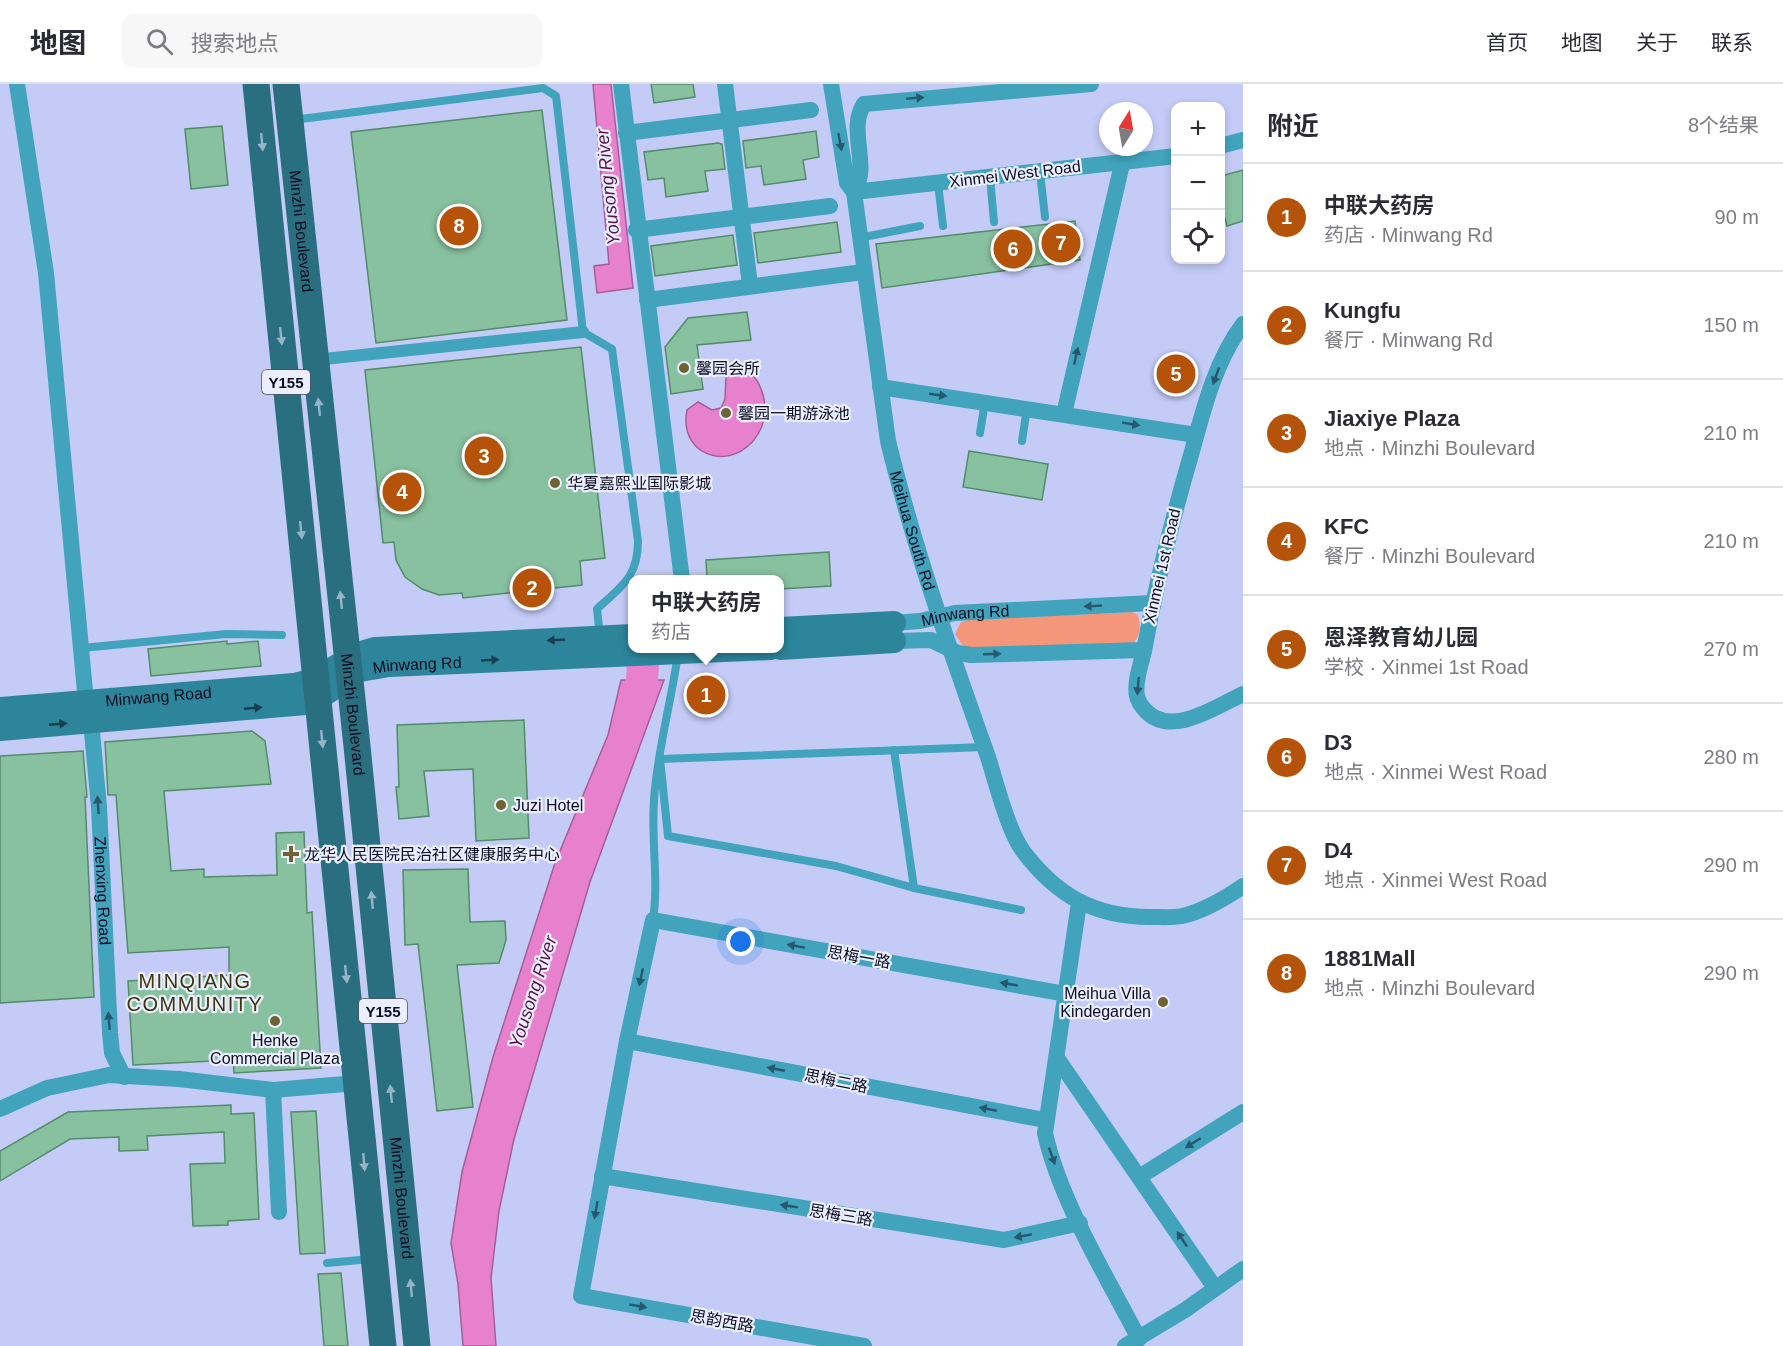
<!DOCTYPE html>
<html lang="zh">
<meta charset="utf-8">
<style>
:root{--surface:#fff;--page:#f7f7f7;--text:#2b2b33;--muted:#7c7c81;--line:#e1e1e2;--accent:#b45309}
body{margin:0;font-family:Helvetica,"Noto Sans SC",sans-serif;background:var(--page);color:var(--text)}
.controls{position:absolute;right:18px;top:18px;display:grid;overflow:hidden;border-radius:12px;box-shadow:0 3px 9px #0003}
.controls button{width:54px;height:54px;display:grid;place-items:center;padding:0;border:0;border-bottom:2px solid var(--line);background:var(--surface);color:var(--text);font:30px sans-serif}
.compass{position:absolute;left:1099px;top:18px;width:54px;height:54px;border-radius:50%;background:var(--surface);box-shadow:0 3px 9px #0003;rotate:11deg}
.you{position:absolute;left:741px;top:858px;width:21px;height:21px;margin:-15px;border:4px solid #fff;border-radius:50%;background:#1a73e8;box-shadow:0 0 0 9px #1a73e833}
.badge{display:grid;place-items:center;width:39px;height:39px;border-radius:50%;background:var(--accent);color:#fff;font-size:20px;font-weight:700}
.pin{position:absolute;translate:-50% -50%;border:3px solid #fff;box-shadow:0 2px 6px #0006}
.popup{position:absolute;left:628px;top:491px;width:156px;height:78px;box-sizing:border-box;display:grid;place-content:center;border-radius:12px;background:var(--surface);filter:drop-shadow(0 2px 4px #0005);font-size:20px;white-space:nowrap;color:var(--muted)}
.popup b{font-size:22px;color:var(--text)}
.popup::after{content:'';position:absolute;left:50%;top:100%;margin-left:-12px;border:12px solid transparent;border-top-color:var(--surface)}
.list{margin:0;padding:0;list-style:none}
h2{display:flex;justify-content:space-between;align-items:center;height:78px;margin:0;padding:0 24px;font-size:26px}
h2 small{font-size:20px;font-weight:400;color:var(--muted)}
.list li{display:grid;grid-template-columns:39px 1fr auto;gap:18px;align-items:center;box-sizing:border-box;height:108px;padding:0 24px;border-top:2px solid var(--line)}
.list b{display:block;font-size:22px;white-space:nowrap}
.list p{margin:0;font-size:20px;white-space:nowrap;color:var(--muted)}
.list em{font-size:20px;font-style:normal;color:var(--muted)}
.icon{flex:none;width:33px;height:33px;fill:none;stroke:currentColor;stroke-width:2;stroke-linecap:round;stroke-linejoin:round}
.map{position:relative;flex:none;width:1243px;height:1262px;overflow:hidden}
header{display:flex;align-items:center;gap:36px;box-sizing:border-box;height:84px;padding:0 30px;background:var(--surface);border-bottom:2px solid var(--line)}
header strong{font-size:28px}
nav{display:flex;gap:33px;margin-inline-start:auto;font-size:21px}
.search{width:420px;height:54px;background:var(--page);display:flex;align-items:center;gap:15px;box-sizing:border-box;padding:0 21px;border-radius:12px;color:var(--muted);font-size:22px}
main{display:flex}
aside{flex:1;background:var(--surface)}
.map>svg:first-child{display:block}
</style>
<header>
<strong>地图</strong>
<div class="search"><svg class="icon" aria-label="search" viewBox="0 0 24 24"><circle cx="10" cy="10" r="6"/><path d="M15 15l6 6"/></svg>搜索地点</div>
<nav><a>首页</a><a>地图</a><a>关于</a><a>联系</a></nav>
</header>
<main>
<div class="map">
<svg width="1243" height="1262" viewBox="0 0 1243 1262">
<rect width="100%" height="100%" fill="#c4cbf7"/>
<path fill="#f49679" d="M1132,528L1137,530C1142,539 1140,552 1133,560L978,567L963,562L955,550L961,538L968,536Z"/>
<g fill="#e881cd" stroke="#a65e99" stroke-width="1.5">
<path d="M593,0H611L633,204L597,209L594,182L609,180Z"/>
<path d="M738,285C750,286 757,294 761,305C766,317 766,329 762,342C742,391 677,377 687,326L698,318L712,326L721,324L725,315L726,293Z"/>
<path d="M621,596H664L590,798L514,1055L499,1127L491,1194L496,1262H463L458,1200L451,1159L462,1088L493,973L555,779L608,651Z"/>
</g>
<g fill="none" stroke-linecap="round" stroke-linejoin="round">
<path stroke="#e881cd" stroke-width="32" d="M629,635L642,596L644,564"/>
</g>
<g fill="#88c19f" stroke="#538b6b" stroke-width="1.5">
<path d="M651,0H693L695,13L654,19Z"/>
<path d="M542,26L567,236L376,259L351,48Z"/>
<path d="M222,42L228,101L191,105L185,45Z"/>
<path d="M816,47L819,73L803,76L806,95L764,101L761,82L746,84L743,57Z"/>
<path d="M718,59L722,60L725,85L705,87L708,107L666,113L664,94L648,96L644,68Z"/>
<path d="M1243,86V137L1227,142L1221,120V92Z"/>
<path d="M1075,137L1080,176L882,204L876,160Z"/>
<path d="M837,138L841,168L758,179L754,149Z"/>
<path d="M733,151L737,181L655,192L651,162Z"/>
<path d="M747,228L751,256L697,261L703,305L671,310L665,263L688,234Z"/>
<path d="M581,263L605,474L580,477L582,501L463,514L462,509L439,511L422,505L405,493L396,476L394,458L383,459L365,286Z"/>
<path d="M969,367L1048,380L1042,416L963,403Z"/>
<path d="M829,468L831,502L780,505V495H707L706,476Z"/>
<path d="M227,557V560L258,557L261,582L151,592L148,565Z"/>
<path d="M524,636L529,754L476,757L473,685L424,687L429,732L399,735L396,703H399L397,641Z"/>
<path d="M252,647L265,657L271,700L164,707L171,787L204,785V793L277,791L276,749L304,748L307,829L312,828L321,984L234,989L233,976L133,981L128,897L229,891V863L128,869L116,711H108L105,658Z"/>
<path d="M83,667L87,713H85L94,913L0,919V672Z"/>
<path d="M468,785L470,838L505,837L506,856L499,879L457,881L473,1023L437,1027L418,860L405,861L403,786Z"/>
<path d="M231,1021V1030L254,1029L259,1135L228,1137V1141L193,1142L190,1080L225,1079L224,1048L147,1052L148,1066L119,1067V1053L70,1055L0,1097V1067L68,1028Z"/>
<path d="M316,1027L325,1169L300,1170L291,1028Z"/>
<path d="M341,1189L348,1262H324L318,1190Z"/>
</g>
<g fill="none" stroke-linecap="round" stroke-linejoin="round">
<g stroke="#41a3bc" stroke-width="8">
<path d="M293,36L543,4L556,12L583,248L612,265L638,457C638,493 622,502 597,525L600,553"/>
<path d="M1040,88L1045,133"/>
<path d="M990,93L994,138"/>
<path d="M938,99L943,142"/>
<path d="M859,154L920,142"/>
<path d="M980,349L985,318"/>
<path d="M1022,357L1027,324"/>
<path d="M82,564L226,550L282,551"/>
<path d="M984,663L660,675L668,752L836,782L914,804L1021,826"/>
<path d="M894,666L914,804"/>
<path d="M653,836C659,796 651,757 654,716C657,668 671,619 678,570"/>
<path d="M327,1179L371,1175"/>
</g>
<path stroke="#41a3bc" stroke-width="12" d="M314,276L583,248"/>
<g stroke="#41a3bc" stroke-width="16">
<path id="s1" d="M17,0L46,189L86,618L91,637L99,723L110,949L112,969L124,993"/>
<path d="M621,0L682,496"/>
<path d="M725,0L750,201"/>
<path d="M831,0L847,99L854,108C871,82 847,46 864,20L1091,0"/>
<path d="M626,49L811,26"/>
<path d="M1220,62L1243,56"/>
<path id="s2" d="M1176,72L854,108L888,357C914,464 951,569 988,673C996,698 1008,747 1023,767C1056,811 1094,833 1150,833C1160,833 1172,834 1182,832C1204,827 1224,815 1243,802"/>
<path d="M636,146L830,122"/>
<path d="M647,216L863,188"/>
<path d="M1243,240C1215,277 1203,327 1191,371C1172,436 1156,500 1144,567C1141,580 1134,599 1137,612C1138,617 1142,623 1146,627C1171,654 1217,622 1243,610"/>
<path d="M880,303L1196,351"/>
<path d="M1064,330L1123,76"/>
<path id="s3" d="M894,539L920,537L955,529L1152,519"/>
<path d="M894,557L931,556L958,569L971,571L1144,566"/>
<path d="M1079,819L1045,1049C1060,1117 1107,1193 1139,1255"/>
<path d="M627,957L1045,1036"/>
<path d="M1057,974L1215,1204"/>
<path d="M273,1006L279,1128"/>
<path d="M0,1025L47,1004L109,991L179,995L273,1006L357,999"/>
<path d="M602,1092L1004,1156L1080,1139"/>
<path d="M1139,1093L1243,1028"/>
<path d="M864,1262L581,1212L627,957L653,836L1066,910"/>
<path d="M1125,1262L1185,1226L1243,1185"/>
</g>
<g stroke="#2d859b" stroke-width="24">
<path d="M780,545L894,539"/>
<path d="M780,564L894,557"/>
<path id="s4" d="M0,625L294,601C325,596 344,572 375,565L632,552"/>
<path id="s5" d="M0,645L305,619L323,611L360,586L389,581L771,564"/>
</g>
<g stroke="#2a6f80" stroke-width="27">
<path d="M256,0L383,1262"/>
<path id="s6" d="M286,0L357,662L417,1262"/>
</g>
</g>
<defs><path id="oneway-solid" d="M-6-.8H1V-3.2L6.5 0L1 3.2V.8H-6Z" transform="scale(1.5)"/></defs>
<g fill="#26586e">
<use href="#oneway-solid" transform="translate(915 14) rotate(-5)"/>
<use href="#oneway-solid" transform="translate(840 58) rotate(80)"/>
<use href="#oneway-solid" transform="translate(1076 272) rotate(-78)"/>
<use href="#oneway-solid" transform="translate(1216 292) rotate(110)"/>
<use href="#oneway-solid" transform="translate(938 311) rotate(8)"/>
<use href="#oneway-solid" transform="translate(1131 340) rotate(9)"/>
<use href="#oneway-solid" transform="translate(1093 522) rotate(177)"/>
<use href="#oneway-solid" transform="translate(992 570) rotate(-2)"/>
<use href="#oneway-solid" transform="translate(1138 602) rotate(95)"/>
<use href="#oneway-solid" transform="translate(98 721) rotate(-94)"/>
<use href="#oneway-solid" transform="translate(796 862) rotate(-170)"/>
<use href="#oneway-solid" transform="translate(641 893) rotate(102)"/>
<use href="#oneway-solid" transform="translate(1009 900) rotate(-170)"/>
<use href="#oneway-solid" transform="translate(109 937) rotate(-95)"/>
<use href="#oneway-solid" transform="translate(776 985) rotate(-169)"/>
<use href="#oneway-solid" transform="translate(988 1025) rotate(-169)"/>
<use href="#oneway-solid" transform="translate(1193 1059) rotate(148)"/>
<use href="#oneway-solid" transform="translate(1052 1072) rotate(70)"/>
<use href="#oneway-solid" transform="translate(789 1122) rotate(-171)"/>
<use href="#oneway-solid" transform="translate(596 1126) rotate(100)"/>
<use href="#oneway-solid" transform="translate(1023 1152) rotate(170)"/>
<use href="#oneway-solid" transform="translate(1182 1155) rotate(-124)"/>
<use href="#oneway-solid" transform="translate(638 1222) rotate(10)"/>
</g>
<g fill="#94b5c6">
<use href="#oneway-solid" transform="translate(262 58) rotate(84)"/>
<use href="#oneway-solid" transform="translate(281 252) rotate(84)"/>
<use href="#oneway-solid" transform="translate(319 323) rotate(-96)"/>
<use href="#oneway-solid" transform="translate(301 446) rotate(84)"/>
<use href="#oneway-solid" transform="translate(341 516) rotate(-96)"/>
<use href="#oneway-solid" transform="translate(322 655) rotate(84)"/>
<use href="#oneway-solid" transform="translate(372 816) rotate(-95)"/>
<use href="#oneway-solid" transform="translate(346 890) rotate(84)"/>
<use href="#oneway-solid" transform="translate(391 1010) rotate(-96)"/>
<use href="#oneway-solid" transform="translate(364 1078) rotate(85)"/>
<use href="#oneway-solid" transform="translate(411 1204) rotate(-96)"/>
</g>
<g fill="#193d51">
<use href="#oneway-solid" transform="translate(556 556) rotate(177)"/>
<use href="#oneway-solid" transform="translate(490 576) rotate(-3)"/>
<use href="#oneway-solid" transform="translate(253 624) rotate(-5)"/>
<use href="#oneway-solid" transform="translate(58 640) rotate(-5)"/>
</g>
<g fill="#6f6431" stroke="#ebeeff" stroke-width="2">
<circle cx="684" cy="284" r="6"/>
<circle cx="726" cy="329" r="6"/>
<circle cx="555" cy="399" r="6"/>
<circle cx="501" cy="721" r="6"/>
<path d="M288 761h6v6h6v6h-6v6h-6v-6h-6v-6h6z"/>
<circle cx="1163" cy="918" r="6"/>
<circle cx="275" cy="937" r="6"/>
</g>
<g text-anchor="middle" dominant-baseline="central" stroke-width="4.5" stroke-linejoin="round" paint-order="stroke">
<g fill="#ebeeff" stroke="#4f5063" stroke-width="1.5">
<rect x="262" y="286" width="48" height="24" rx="4.5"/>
<rect x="359" y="915" width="48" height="24" rx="4.5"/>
</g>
<g font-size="15" font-weight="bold" fill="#0c0d20">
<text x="286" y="298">Y155</text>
<text x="383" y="927">Y155</text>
</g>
<g font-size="16" fill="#0c0d20" stroke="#ebeeff">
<text transform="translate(1015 90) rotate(-7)">Xinmei West Road</text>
<text stroke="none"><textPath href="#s6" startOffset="148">Minzhi Boulevard</textPath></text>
<text stroke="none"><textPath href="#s2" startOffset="668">Meihua South Rd</textPath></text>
<text transform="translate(1162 482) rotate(-77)">Xinmei 1st Road</text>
<text stroke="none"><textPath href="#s3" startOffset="72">Minwang Rd</textPath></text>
<text stroke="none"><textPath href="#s5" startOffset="428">Minwang Rd</textPath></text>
<text stroke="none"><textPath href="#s4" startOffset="159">Minwang Road</textPath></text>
<text stroke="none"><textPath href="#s6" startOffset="634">Minzhi Boulevard</textPath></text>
<text stroke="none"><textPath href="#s1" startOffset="812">Zhenxing Road</textPath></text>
<text transform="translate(859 873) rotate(10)">思梅一路</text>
<text transform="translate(836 997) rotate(11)">思梅二路</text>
<text stroke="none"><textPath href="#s6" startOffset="1120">Minzhi Boulevard</textPath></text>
<text transform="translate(841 1131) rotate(9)">思梅三路</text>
<text transform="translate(722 1237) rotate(10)">思韵西路</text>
</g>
<g font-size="16" fill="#0c0d20" stroke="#ebeeff" text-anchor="start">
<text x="696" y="284">馨园会所</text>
<text x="738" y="329">馨园一期游泳池</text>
<text x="567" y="399">华夏嘉熙业国际影城</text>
<text x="513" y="721">Juzi Hotel</text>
<text x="304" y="770">龙华人民医院民治社区健康服务中心</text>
<text x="1151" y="909" text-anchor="end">Meihua Villa<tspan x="1151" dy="18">Kindegarden</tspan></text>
<text x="275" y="956" text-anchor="middle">Henke<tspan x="275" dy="18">Commercial Plaza</tspan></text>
</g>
<g font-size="18" font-style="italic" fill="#551647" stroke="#ebeeff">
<text transform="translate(608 103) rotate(-96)">Yousong River</text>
<text transform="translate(533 908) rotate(-72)">Yousong River</text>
</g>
<g font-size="20" letter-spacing="1.5" fill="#3e360b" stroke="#ebeeff">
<text x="195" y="897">MINQIANG<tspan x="195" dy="23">COMMUNITY</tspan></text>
</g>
</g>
</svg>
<div class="controls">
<button>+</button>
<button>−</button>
<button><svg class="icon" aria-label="locate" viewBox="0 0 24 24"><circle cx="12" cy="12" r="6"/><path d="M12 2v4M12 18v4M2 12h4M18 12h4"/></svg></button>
</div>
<svg class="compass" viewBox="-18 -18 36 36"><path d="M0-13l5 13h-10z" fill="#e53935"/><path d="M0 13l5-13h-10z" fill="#7c7c81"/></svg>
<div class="you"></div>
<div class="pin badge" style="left:706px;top:611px">1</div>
<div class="popup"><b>中联大药房</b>药店</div>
<div class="pin badge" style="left:532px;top:504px">2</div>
<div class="pin badge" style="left:484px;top:372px">3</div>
<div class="pin badge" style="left:402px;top:408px">4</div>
<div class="pin badge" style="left:1176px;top:290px">5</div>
<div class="pin badge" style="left:1013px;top:165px">6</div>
<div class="pin badge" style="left:1061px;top:159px">7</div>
<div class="pin badge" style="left:459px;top:142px">8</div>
</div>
<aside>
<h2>附近<small>8个结果</small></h2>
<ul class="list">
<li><span class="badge">1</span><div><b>中联大药房</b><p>药店 · Minwang Rd</p></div><em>90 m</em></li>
<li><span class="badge">2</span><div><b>Kungfu</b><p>餐厅 · Minwang Rd</p></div><em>150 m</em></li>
<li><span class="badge">3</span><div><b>Jiaxiye Plaza</b><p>地点 · Minzhi Boulevard</p></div><em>210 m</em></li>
<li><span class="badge">4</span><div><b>KFC</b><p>餐厅 · Minzhi Boulevard</p></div><em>210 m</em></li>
<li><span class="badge">5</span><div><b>恩泽教育幼儿园</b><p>学校 · Xinmei 1st Road</p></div><em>270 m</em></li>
<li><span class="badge">6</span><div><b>D3</b><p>地点 · Xinmei West Road</p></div><em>280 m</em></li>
<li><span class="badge">7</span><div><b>D4</b><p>地点 · Xinmei West Road</p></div><em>290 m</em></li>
<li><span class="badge">8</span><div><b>1881Mall</b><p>地点 · Minzhi Boulevard</p></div><em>290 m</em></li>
</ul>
</aside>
</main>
